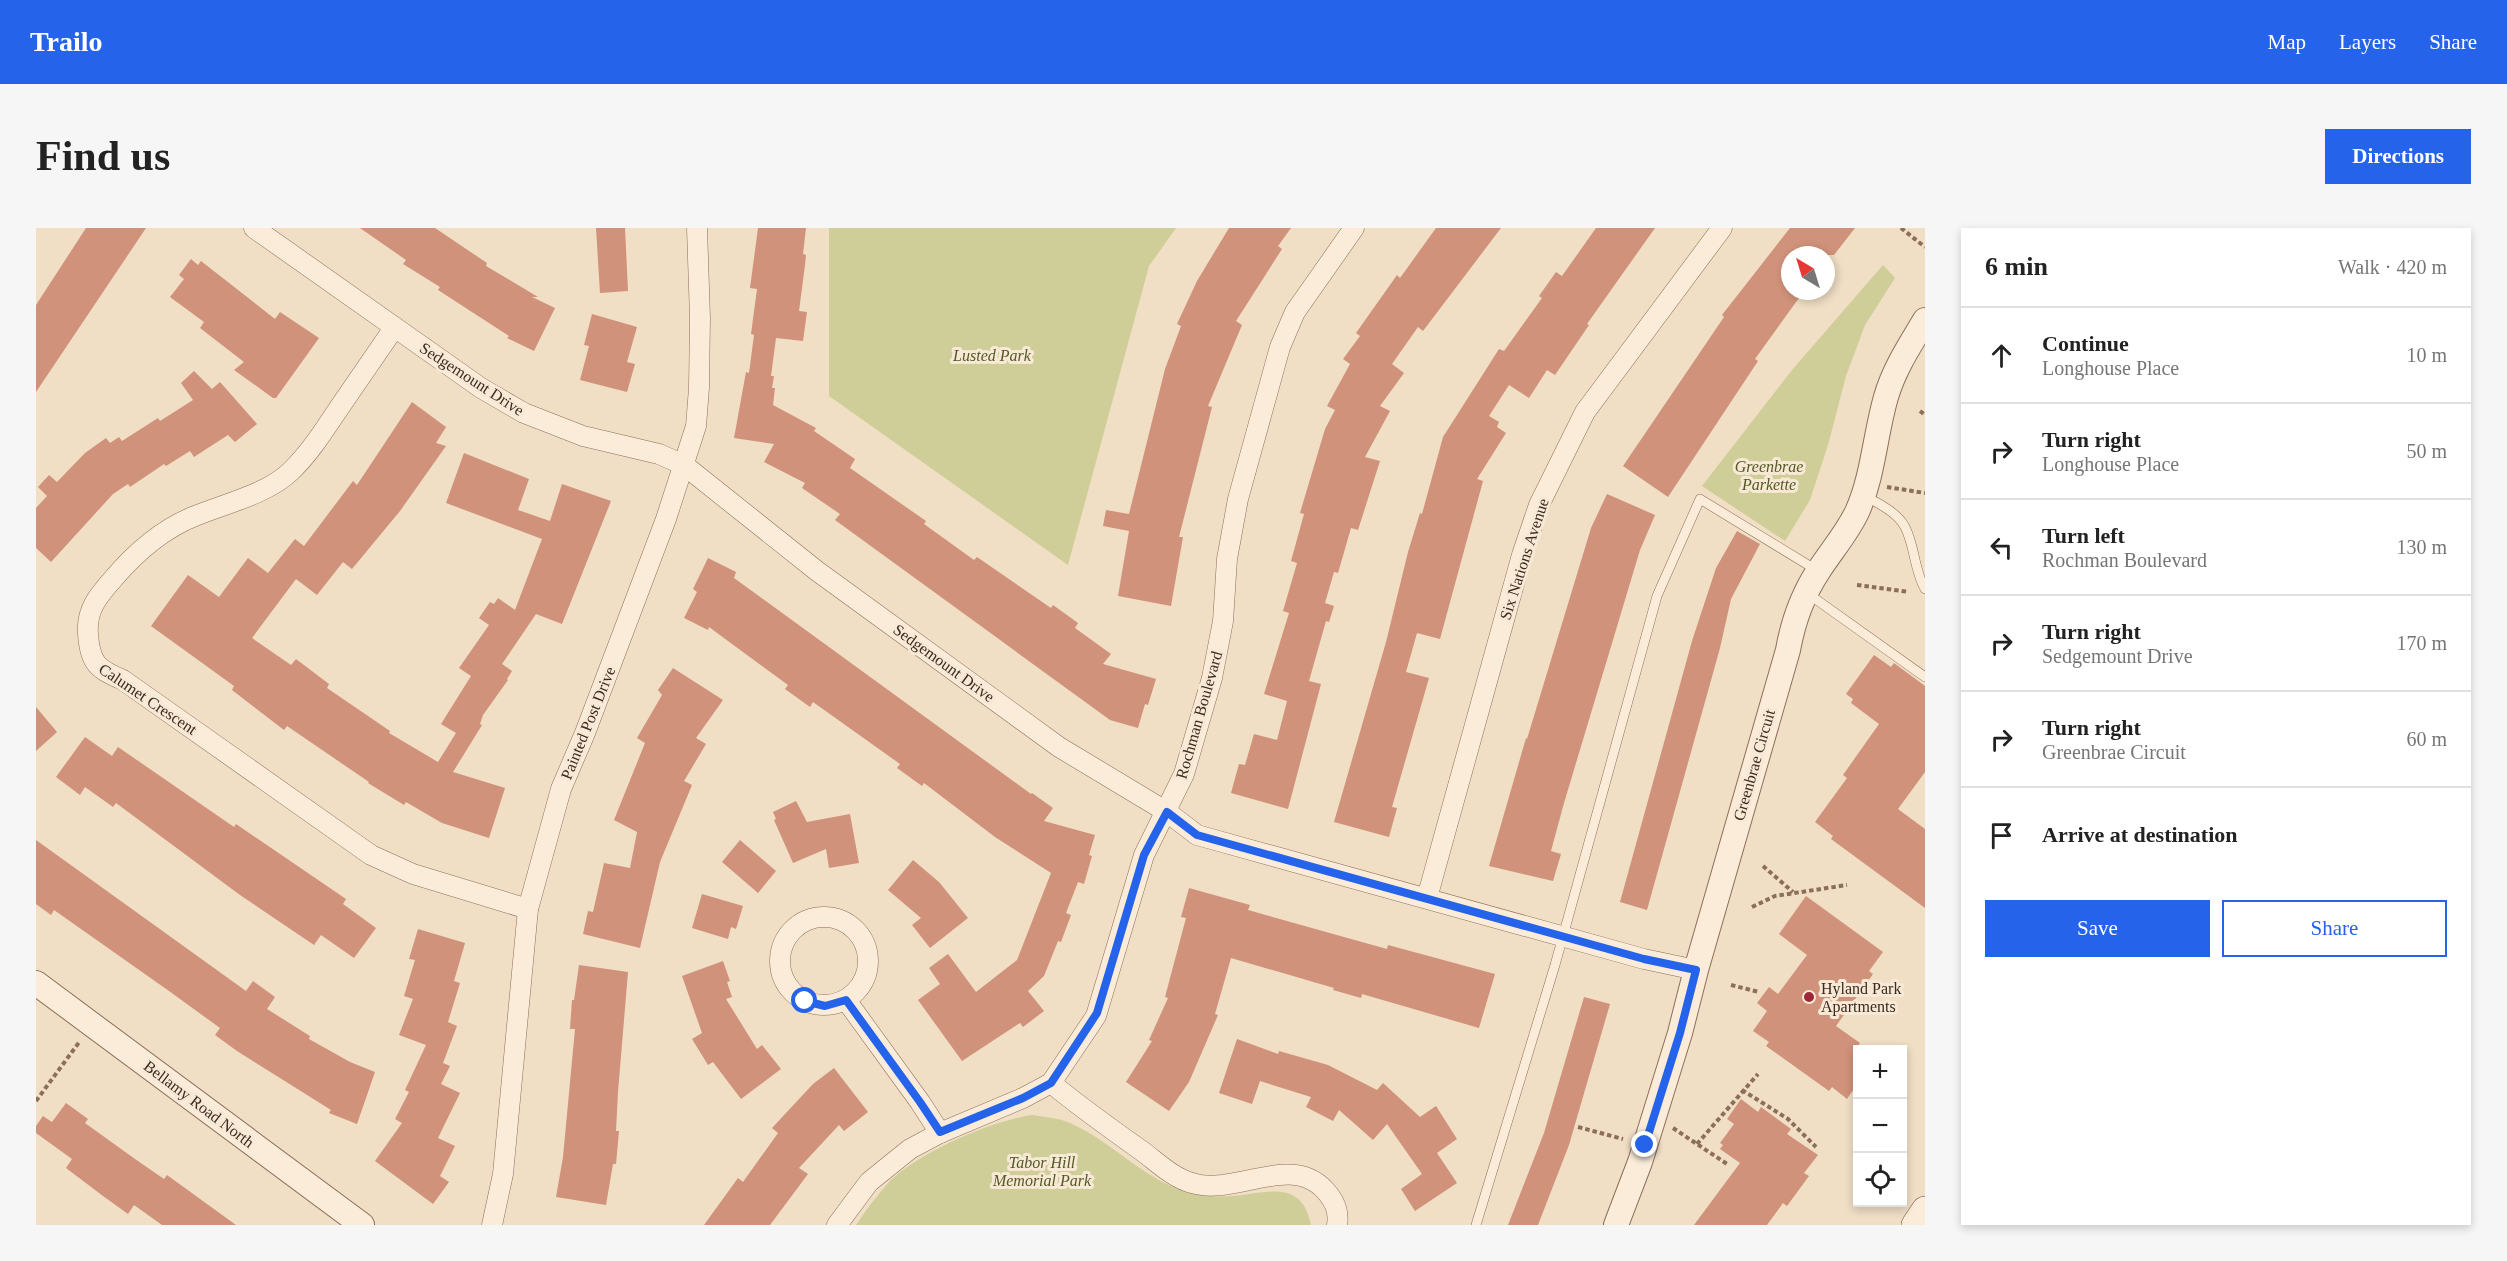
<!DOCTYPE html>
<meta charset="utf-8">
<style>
:root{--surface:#fff;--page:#f6f6f6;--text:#222;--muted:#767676;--line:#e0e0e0;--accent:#2563eb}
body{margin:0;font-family:"Times New Roman",serif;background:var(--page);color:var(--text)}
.controls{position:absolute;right:18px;bottom:18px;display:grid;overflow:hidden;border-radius:0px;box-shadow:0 3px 9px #0003}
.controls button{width:54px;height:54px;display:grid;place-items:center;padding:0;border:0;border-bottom:2px solid var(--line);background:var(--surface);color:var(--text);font:30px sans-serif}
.compass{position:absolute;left:1745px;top:18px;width:54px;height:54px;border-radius:50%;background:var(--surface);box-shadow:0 3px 9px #0003;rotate:322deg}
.stop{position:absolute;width:18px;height:18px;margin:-14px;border:4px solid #2563eb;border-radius:50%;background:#fff}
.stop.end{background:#2563eb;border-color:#fff;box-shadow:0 2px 6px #0008}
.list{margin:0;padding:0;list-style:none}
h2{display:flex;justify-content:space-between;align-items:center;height:78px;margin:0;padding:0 24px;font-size:26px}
h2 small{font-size:20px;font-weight:400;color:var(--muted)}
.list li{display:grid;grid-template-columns:39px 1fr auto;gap:18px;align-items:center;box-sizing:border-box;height:96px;padding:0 24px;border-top:2px solid var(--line)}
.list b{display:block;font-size:22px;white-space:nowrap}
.list p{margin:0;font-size:20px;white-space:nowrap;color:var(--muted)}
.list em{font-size:20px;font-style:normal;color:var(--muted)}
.actions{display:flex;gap:12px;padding:18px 24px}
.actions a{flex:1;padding:14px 0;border:2px solid var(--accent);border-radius:0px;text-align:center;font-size:21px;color:var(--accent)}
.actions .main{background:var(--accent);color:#fff}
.icon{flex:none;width:33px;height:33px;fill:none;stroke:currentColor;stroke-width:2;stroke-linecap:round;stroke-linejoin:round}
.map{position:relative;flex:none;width:1889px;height:997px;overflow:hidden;border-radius:0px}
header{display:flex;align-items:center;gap:36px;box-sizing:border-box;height:84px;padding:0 30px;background:var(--accent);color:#fff}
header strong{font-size:28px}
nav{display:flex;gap:33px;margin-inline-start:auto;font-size:21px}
.intro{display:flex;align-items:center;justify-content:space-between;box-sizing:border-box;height:144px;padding:0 36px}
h1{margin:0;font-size:42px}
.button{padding:15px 27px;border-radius:0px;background:var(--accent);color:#fff;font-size:21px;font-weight:700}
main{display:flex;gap:36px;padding:0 36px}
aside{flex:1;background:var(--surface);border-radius:0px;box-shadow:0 3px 9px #0003}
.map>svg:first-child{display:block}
</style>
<header>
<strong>Trailo</strong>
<nav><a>Map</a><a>Layers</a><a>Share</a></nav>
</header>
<div class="intro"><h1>Find us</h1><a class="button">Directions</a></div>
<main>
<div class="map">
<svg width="1889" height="997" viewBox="0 0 1889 997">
<rect width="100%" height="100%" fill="#f0dec5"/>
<g fill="#cfce98">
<path d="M793,0H1140L1113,38L1032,337L793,168Z"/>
<path d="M1847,37L1859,50L1829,97L1810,148L1792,217L1774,272L1749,313L1666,258L1756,142Z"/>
<path d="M996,887C1009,889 1024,890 1036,896C1080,916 1111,956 1160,966C1175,969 1192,969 1207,967C1239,962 1267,956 1275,997H820C830,982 841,967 854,953C884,924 954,893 996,887Z"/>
</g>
<g fill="#d0927a">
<path d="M50,0H110L0,164V77Z"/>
<path d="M324,0H399L451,35L450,38L502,69H496L519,80L498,123L471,110L473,108L402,62L404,59L367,36L370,32Z"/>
<path d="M560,0H589L592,63L564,65Z"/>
<path d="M722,0H770L767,26L770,27L769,37L763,83L771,84L767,113L740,110L735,148H738L736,160H739L737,177L780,200L778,203L819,231L814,240L890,293L888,296L938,332L941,329L1015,380L1017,377L1042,395L1039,400L1075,426L1067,436L1120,451L1112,477L1109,476L1102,500L1074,492L799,292L804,286L766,260L769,255L728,234L738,216L698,210L710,144L713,145L718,107L715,106L721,61L714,60Z"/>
<path d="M1193,0H1255L1242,18L1246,21L1200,93L1206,97L1172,178L1176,179L1143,309H1147L1135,378L1082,368L1093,303L1067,298L1070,282L1093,286L1129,141L1145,98L1141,96L1161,53Z"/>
<path d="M1400,0H1465L1387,103L1382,99L1356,136L1368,145L1344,178L1354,183L1329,229L1344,233L1322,302L1315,300L1302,345L1298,344L1289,375L1298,378L1293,394L1290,393L1273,453L1285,456L1252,581L1195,565L1203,536L1209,537L1218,506L1241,512L1251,473L1228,466L1253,385L1247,383L1261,335L1255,333L1268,286L1264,285L1289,201L1299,182L1291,178L1314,136L1307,131L1324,108L1320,105L1361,47L1364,50Z"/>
<path d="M1560,0H1619L1551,96L1553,97L1519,147L1511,142L1493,170L1473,157L1453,188L1463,194L1461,199L1470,205L1441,251L1447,253L1404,411L1381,405L1370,444L1393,450L1356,579L1361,580L1353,609L1298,594L1350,414L1372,324L1384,285L1386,286L1407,209L1463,121L1468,123L1506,70L1503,68L1520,44L1526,48Z"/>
<path d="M1754,0H1819L1798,27H1754V63H1768L1719,131L1722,133L1632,269L1587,238L1688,89L1686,87Z"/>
<path d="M155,31L162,37L165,33L239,91L244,84L283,110L240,170H237L198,142L208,134L164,100L168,94L134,69L148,51L143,47Z"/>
<path d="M556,86L601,99L591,134L599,136L591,164L544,152L553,118L548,117Z"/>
<path d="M158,143L176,161L184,154L221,196L199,214L192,207L158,229L154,223L130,238L128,236L94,259L92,256L77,266L15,334L0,320V280L11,268L2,259L13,247L21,254L49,225L70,210L74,215L83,209L86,213L122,190L124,193L157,172L145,155Z"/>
<path d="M376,174L410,199L400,215L410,218L364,283L316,341L307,334L281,367L260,351L216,410L255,437L260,431L293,456L291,460L354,503L353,505L402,534L420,505L405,496L435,448L423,440L453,397L443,390L454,374L458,376L462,370L479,382L506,311L410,275L428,225L493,251L482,282L514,293L526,256L575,273L526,396L500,386L466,436L476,443L471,451L472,452L447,487L444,496L446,497L417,544L469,560L453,610L406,595L370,574L368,577L332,555L333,554L251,498L248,502L196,462L198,458L115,398L152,347L183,369L212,330L232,345L259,311L268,318L317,253L321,257Z"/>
<path d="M1571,266L1619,287L1604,322L1528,575L1515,623L1525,626L1517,653L1453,638L1490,510L1491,511L1555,300Z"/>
<path d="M1701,303L1724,316L1695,371L1684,420L1611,682L1584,674L1656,413L1680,340Z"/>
<path d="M672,330L700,344L698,350L995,566L996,565L1017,580L1008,593L1059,607L1053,627L1056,628L1048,656L1042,654L1030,685L1035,687L1025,714L1022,713L1008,748L992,763L1008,783L987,799L984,795L926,833L882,772L904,756L893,740L912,726L940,764L981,732L1015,645L959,609L888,555L886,558L861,540L864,536L777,474L774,479L749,461L752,457L673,399L672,402L648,390L661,364L657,361Z"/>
<path d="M1838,427L1855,439L1858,435L1889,458V544L1862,581L1889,601V680L1795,611L1797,608L1779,594L1811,550L1807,547L1843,496L1815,475L1817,471L1810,466Z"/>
<path d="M637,440L687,472L660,510L670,516L648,553L656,557L624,634L604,720L547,706L552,683L557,684L568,635L594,640L601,604L578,592L609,515L601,510L626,467L622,462Z"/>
<path d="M0,479L21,504L0,523Z"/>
<path d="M49,509L76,528L82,519L198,599L200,596L310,671L307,676L340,700L318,730L285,707L278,717L204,667L80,575L77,579L49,559L44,567L20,549Z"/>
<path d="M760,573L771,594L814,586L823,635L793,640L790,621L757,635L738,592L740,591L737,584Z"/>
<path d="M0,612L210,763L217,753L239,769L231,781L274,808L273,811L314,834L339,844L321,896L293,885L295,882L201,823L179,807L184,800L133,763L18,682L15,687L0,676Z"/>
<path d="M704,612L740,643L722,665L686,634Z"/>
<path d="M877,632L903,654L932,690L894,720L876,697L885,690L852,662Z"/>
<path d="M1153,660L1214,677L1212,682L1308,709L1351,721L1352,717L1459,746L1443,800L1326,766L1325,770L1297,762L1298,760L1195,730L1179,786L1182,787L1153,854L1133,883L1090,854L1116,813L1113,812L1132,770L1129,769L1150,690L1145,689Z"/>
<path d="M666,666L707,678L700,701L695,699L692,711L656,700Z"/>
<path d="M1770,668L1847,724L1833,743L1837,746L1800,798L1824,815L1821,819V856L1811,871L1796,859L1793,863L1730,818L1733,814L1717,803L1731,783L1721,775L1733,759L1742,766L1771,727L1743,706Z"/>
<path d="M382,701L429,715L418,753L424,755L412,794L421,798L407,835L414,838L405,856L424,865L402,910L419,918L404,948L413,954L397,976L339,933L366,895L359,891L373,864L369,862L390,817L363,807L377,771L368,768L379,732L373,731Z"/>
<path d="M687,733L694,753L691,754L696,769L690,771L721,821L726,817L745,841L705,871L677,834L672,837L656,811L666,805L646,748Z"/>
<path d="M543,737L592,744L582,864L580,903H583L580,936H577L570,977L520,969L527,929L539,801H534L536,772H538Z"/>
<path d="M1548,769L1574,776L1533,917L1502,997H1472L1508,905Z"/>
<path d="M1201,811L1242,826L1243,823L1292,837L1341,862L1347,855L1384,889L1400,878L1421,911L1401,925L1421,955L1379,983L1365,961L1386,946L1351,896L1337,912L1303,882L1297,893L1270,879L1275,869L1224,853L1216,876L1183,865Z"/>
<path d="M798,840L832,884L808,903L803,897L763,940L772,946L734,997H668L702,950L707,954L742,905L736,900L777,856Z"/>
<path d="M1705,871L1722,884L1725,879L1755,901L1751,906L1782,927L1768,945L1773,948L1751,978L1747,975L1731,997H1658L1704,935L1684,921L1687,917L1684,915L1698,896L1691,891Z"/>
<path d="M30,875L52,891L49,895L99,931L128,951L131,947L200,997H126L98,977L92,986L67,968L30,940L36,931L0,905V898L7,888L16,894Z"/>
</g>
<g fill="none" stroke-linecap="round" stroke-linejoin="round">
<g stroke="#8c6e5a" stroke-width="10">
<g id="service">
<path d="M1829,268C1842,275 1862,285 1869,299C1879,318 1878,342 1889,361"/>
<path d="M1771,365L1889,449"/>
<path d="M1440,997L1519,737L1621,368L1664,271L1782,343"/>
</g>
</g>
<g stroke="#8c6e5a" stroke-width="21">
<g id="minor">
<path d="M218,0L445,160L488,185L547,208L623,226L648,237L781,343L1023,519L1131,584L1161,607L1608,731L1660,742"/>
<path d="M358,100C339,128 320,155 301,183C287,204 273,226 254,244C231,266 188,276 159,288C126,301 100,324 77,351C62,368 50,382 52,406C54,435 61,441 87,452L335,627L377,646L492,681"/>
<path d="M1391,670L1486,327L1503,277L1549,184L1686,0"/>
<circle cx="788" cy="733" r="44"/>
<path d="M810,772L884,874L904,905"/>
<path d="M1015,855C1044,879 1075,901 1106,923C1121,934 1137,950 1156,955C1201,969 1259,921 1293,967C1300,976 1303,986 1301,997"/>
<path d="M456,997L467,946L492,681L525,561L549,505L630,291L660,198L663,160L664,90L661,0"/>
<path d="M801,997L833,954L874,921L904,905L987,870L1015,855L1060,788L1108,627L1148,546L1176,450L1187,393L1191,331L1202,271L1244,119L1259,84L1318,0"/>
</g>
</g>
<g stroke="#8c6e5a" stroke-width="26">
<g id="tertiary">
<path d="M0,755L326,997"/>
<path d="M1580,997L1604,934L1644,805L1660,742L1752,422C1757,394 1767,366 1783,342C1796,322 1811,305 1821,284C1837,249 1839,207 1850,169C1858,141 1874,117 1889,92"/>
</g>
</g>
<g stroke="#6e4f3d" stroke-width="28">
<path id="secondary" d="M1879,997L1889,982"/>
</g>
<g stroke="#8c6e5a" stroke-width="4" stroke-dasharray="4.5 3" stroke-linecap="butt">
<path d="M1865,0L1889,19"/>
<path d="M1884,183L1889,187"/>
<path d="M1851,259L1889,265"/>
<path d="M1821,357L1873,364"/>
<path d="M1727,638L1757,664"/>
<path d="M1716,679L1739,668L1811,657"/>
<path d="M1695,757L1723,764"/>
<path d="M1706,862L1752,891L1780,919"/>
<path d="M0,873L44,813"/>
<path d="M1542,899L1587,911"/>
<path d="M1637,900L1691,936"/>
<path d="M1661,916L1722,846"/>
</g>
<use href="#service" stroke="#faecd9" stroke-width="9"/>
<use href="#minor" stroke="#faecd9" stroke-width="20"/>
<use href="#tertiary" stroke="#faecd9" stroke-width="24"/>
<use href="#secondary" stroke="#faecd9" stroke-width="27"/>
</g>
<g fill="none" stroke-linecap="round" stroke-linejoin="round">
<path stroke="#2563eb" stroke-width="8" d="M769,773L789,778L810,772L884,874L904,904L987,870L1015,855L1061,785L1108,627L1131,584L1161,607L1608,731L1660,742L1644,805L1609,917"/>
</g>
<circle fill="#9e2838" stroke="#f7e9d5" stroke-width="2" cx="1773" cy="769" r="6"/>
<g text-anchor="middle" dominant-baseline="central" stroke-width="6" stroke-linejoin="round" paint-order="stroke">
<g font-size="16" font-style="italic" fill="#535924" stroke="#f7e9d5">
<text x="956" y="127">Lusted Park</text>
<text x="1733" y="238">Greenbrae<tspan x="1733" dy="18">Parkette</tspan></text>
<text x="1006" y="934">Tabor Hill<tspan x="1006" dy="18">Memorial Park</tspan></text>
</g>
<g font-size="16" fill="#3c291f" stroke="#f7e9d5">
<text transform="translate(436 151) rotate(33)">Sedgemount Drive</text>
<text transform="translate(1488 331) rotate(-72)">Six Nations Avenue</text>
<text transform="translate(908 435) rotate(36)">Sedgemount Drive</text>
<text transform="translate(112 471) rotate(34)">Calumet Crescent</text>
<text transform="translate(1163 487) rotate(-74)">Rochman Boulevard</text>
<text transform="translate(552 495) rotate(-68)">Painted Post Drive</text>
<text transform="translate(1718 537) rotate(-74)">Greenbrae Circuit</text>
<text transform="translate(163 876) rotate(37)">Bellamy Road North</text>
</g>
<g font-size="16" fill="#3c291f" stroke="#f7e9d5" text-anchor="start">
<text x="1785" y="760">Hyland Park<tspan x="1785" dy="18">Apartments</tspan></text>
</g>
</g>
</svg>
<div class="controls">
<button>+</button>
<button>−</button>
<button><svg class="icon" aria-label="locate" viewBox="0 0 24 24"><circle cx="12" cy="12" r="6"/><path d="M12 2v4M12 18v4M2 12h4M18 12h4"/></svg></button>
</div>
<svg class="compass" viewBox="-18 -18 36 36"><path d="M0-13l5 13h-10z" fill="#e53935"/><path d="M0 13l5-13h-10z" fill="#767676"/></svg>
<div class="stop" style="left:769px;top:773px"></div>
<div class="stop end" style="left:1609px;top:917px"></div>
</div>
<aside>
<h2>6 min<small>Walk · 420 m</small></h2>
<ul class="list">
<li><svg class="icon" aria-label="ahead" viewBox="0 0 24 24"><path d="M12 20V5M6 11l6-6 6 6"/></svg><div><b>Continue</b><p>Longhouse Place</p></div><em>10 m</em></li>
<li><svg class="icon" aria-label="right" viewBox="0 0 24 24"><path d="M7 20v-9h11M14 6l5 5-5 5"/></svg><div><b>Turn right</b><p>Longhouse Place</p></div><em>50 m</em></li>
<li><svg class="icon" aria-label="left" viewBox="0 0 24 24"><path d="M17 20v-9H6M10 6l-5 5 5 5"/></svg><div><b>Turn left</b><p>Rochman Boulevard</p></div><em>130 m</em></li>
<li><svg class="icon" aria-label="right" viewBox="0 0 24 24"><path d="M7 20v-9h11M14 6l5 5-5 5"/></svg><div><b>Turn right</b><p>Sedgemount Drive</p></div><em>170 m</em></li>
<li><svg class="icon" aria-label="right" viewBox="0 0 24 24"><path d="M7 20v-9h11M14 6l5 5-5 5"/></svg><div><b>Turn right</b><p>Greenbrae Circuit</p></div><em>60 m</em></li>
<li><svg class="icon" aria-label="arrive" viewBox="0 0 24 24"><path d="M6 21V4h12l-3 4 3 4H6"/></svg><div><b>Arrive at destination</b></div></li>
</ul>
<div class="actions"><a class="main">Save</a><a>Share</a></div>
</aside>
</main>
